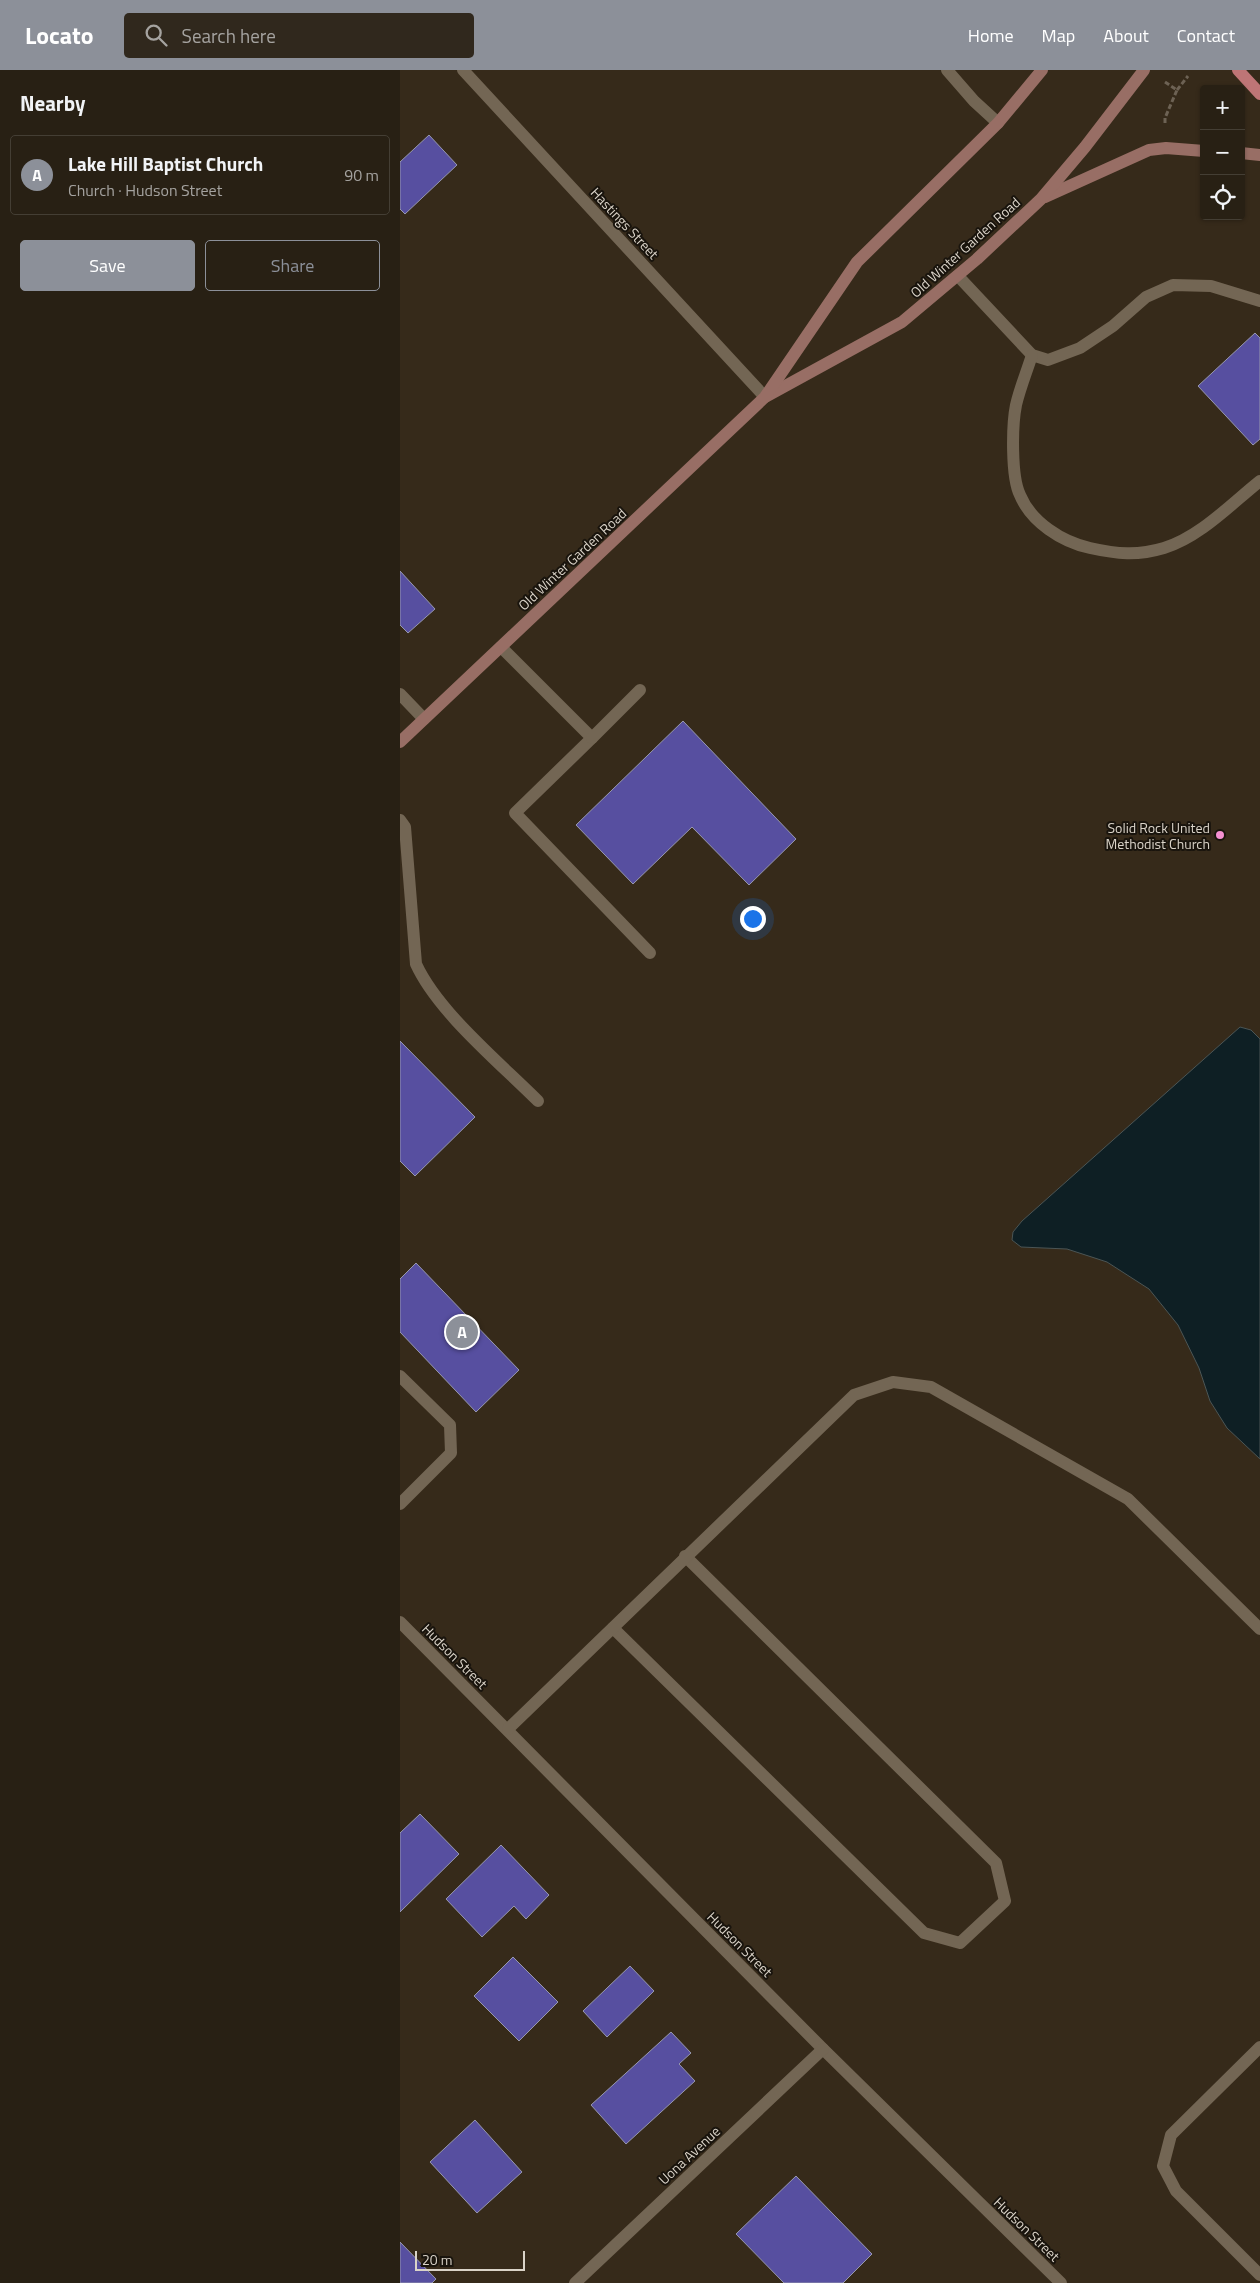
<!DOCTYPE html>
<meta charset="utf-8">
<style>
:root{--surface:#282014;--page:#30281d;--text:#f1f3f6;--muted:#a5a3a0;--line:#443e34;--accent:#8c9099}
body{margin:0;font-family:"Titillium Web",sans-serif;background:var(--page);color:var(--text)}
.controls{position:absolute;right:15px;top:15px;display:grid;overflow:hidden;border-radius:5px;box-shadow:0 1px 4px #0004}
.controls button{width:45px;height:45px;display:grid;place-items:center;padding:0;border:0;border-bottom:1px solid var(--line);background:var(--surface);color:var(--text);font:25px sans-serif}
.scale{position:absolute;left:15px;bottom:12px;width:110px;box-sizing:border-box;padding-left:5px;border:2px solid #dad3c8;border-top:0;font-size:14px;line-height:18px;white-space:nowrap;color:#dad3c8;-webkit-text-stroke:4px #19140d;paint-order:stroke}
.you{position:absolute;left:352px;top:848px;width:18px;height:18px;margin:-12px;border:4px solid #fff;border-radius:50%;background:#1a73e8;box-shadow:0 0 0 8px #1a73e833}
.badge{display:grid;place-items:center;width:32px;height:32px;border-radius:50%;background:var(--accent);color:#fff;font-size:16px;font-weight:700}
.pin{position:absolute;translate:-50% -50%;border:2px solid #fff;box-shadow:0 1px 5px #0006}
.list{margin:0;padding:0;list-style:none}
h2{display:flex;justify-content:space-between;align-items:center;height:65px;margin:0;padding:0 20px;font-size:21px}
h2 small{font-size:16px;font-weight:400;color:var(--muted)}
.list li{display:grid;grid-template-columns:32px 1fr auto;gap:15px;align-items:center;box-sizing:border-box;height:80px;margin:0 10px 10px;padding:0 10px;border:1px solid var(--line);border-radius:5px}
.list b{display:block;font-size:19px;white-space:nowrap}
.list p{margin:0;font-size:16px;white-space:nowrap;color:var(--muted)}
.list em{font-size:16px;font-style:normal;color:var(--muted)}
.actions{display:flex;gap:10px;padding:15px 20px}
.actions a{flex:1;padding:11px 0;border:1px solid var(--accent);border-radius:5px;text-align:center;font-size:18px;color:var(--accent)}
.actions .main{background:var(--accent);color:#fff}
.icon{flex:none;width:28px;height:28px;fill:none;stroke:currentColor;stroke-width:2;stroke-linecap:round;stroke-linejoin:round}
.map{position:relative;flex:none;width:860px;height:2213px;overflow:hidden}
header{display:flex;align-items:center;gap:30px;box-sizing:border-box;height:70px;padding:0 25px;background:var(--accent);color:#fff}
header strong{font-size:24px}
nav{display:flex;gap:28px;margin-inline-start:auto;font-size:18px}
.search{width:350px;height:45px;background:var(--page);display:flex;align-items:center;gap:12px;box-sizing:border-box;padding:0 18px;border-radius:5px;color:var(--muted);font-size:19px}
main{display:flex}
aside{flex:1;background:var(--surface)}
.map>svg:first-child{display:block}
</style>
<header>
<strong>Locato</strong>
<div class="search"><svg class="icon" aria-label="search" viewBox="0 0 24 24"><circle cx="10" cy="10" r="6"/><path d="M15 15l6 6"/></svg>Search here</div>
<nav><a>Home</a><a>Map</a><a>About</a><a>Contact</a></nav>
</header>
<main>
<aside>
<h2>Nearby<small></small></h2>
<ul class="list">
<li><span class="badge">A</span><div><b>Lake Hill Baptist Church</b><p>Church · Hudson Street</p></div><em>90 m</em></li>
</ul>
<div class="actions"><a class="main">Save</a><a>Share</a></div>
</aside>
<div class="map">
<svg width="860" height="2213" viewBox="0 0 860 2213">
<rect width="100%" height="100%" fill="#362a1a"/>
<path fill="#0e1f24" stroke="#4b5555" d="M840,957L851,960L860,969V1389L827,1358L810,1331L799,1298L778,1255L749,1219L707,1192L667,1179L621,1177L612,1170L613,1162L622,1151Z"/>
<g fill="#574fa0" stroke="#9798ae">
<path d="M29,65L57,95L5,144L0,139V92Z"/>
<path d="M855,263L860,268V369L853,375L798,316Z"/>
<path d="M0,501L35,539L8,563L0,555Z"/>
<path d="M283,651L396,769L349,815L292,757L233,814L176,755Z"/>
<path d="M0,971L75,1047L15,1106L0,1091Z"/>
<path d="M16,1193L119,1300L76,1342L0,1262V1209Z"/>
<path d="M20,1744L59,1784L0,1842V1763Z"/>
<path d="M101,1775L149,1825L126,1849L114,1836L82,1867L46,1829Z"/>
<path d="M113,1887L158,1932L119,1971L74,1926Z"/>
<path d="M230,1896L254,1921L207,1967L183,1941Z"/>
<path d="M271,1962L291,1983L279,1994L295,2011L226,2074L191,2035Z"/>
<path d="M75,2050L122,2102L77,2143L30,2092Z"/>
<path d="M396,2106L472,2184L443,2213H384L336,2164Z"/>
<path d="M0,2172L36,2209L32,2213H0Z"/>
</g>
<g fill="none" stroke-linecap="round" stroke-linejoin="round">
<g stroke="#6d6254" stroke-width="3" stroke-dasharray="5 2.5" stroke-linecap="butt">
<path d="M765,12L777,20L765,48V54"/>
<path d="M777,20L788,6"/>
</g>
<g stroke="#736654" stroke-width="12">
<path d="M547,0L574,31L598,53"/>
<path d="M558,206L632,285L648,290L680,278L713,256L746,227L773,215L811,216L860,231"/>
<path d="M632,285C627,301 620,318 616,335C612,355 611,407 620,425C631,452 662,472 690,478C717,484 737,486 764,478C800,467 831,434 860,411"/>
<path d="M101,577L192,668L115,743L250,883"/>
<path d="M0,624L24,649"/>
<path d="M192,668L240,620"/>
<path d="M0,750L5,757L16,894C38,942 99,992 138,1031"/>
<path d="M0,1306L50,1355L51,1383L0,1434"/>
<path d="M213,1558L524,1863L560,1873L605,1831L596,1793L285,1486"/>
</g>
<g stroke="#736654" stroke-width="12">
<path d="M63,0L365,327"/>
<path d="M0,1552L423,1979L661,2213"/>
<path d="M108,1659L454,1325L493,1312L531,1317L728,1429L860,1559"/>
<path d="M860,1977L771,2065L763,2096L776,2121L860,2205"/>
<path d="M175,2213L423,1979"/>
</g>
<g stroke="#986e65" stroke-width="12">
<path d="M841,83L860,85"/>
<path d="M645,127L749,80L766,78L804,81"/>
<path d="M367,326L502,252L577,189L641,129L685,77L744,0"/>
<path d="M0,672L365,327L457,192L598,53L642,0"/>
</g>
<path stroke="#be7576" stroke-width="12" d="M838,0L860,24"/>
</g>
<circle fill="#f590d1" stroke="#19140d" stroke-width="2" cx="820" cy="765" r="5"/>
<g text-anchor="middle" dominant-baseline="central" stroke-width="4" stroke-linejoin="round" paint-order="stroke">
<g font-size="14" fill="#dad3c8" stroke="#19140d">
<text transform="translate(225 153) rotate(47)">Hastings Street</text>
<text transform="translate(565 177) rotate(-42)">Old Winter Garden Road</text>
<text transform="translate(172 489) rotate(-43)">Old Winter Garden Road</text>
<text transform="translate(55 1586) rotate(45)">Hudson Street</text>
<text transform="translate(340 1874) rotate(45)">Hudson Street</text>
<text transform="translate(289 2085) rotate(-43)">Uona Avenue</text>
<text transform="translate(627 2159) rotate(44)">Hudson Street</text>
</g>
<g font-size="14" fill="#dad3c8" stroke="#19140d" text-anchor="end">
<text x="810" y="757">Solid Rock United<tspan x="810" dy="16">Methodist Church</tspan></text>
</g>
</g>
</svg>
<div class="controls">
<button>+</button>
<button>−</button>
<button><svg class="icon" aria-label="locate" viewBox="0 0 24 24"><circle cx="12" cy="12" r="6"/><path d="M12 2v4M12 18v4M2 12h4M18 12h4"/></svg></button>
</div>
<div class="scale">20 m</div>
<div class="you"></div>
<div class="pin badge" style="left:62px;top:1262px">A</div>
</div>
</main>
